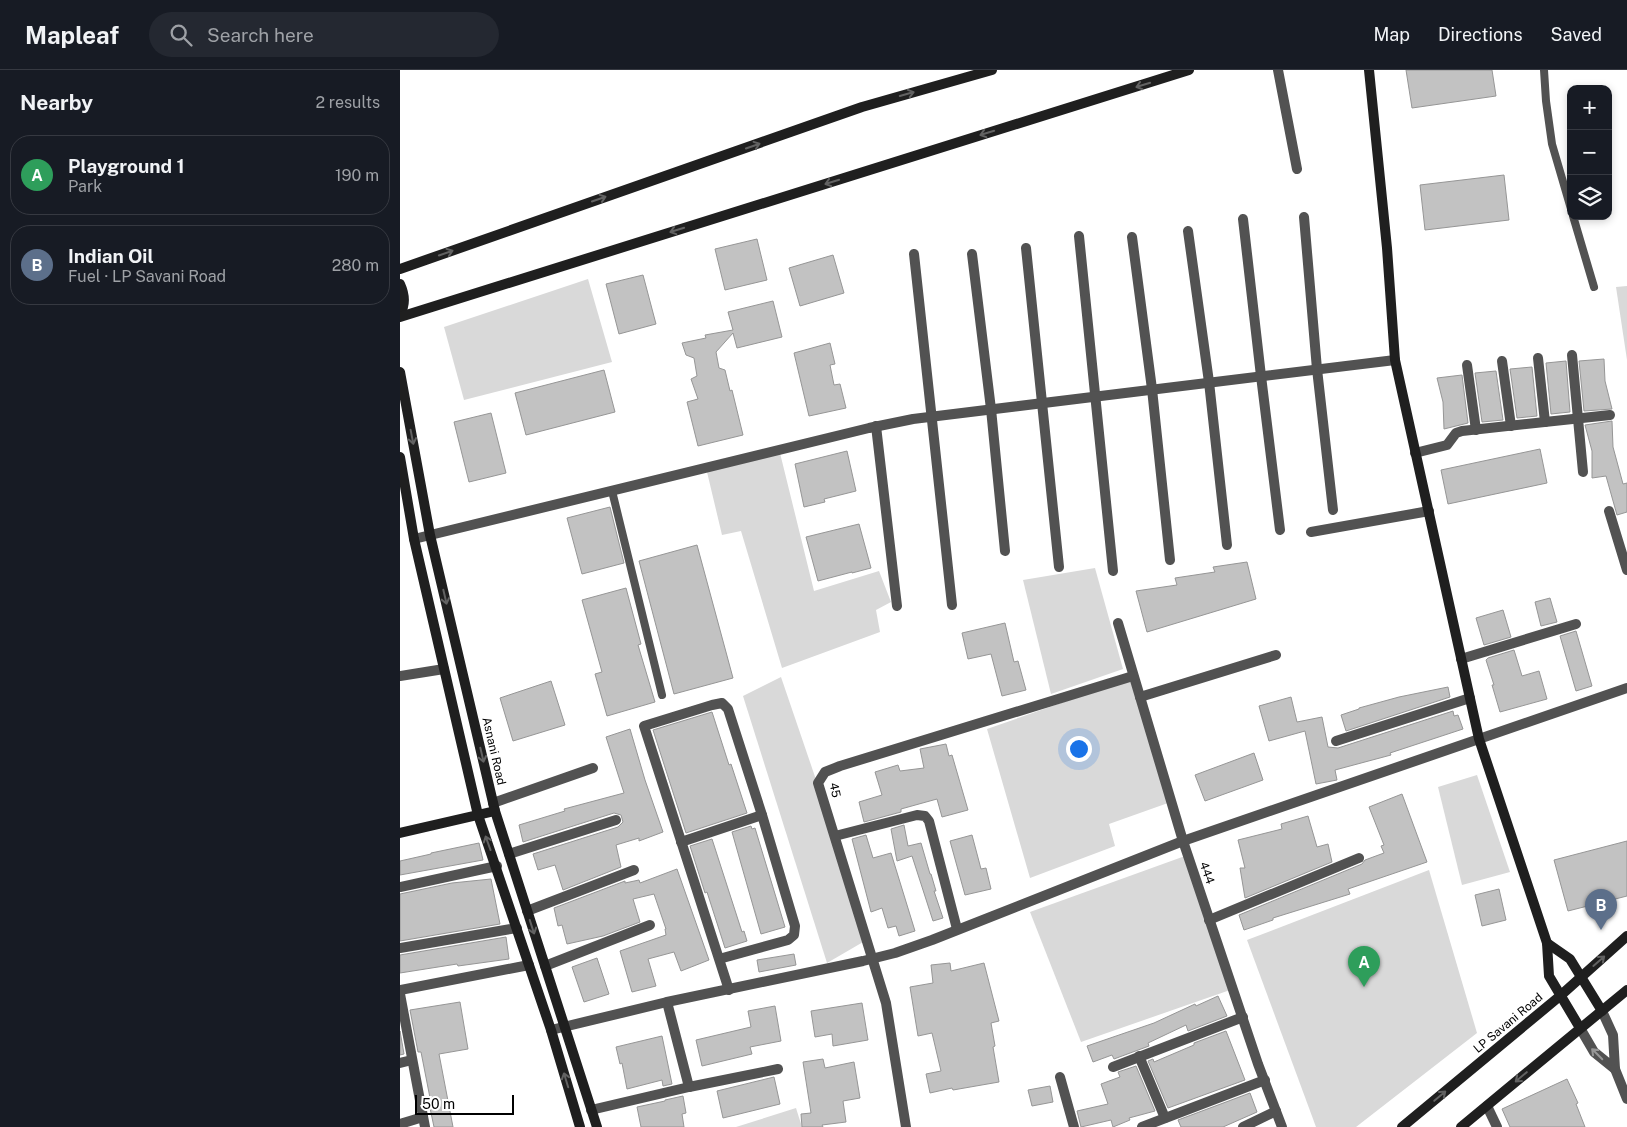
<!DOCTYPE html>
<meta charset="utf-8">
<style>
:root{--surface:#171b24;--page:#242831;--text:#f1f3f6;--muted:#9ea1a6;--line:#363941;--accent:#858687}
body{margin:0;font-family:"Public Sans",sans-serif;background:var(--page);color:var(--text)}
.controls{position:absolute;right:15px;top:15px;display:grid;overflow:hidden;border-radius:10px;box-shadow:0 2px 8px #0003}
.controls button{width:45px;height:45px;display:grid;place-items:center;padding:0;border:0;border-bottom:1px solid var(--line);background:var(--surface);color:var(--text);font:25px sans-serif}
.scale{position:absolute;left:15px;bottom:12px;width:99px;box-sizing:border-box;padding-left:5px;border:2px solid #000;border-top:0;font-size:14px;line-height:18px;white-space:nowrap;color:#000;-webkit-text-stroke:4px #fff;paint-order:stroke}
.you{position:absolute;left:678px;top:678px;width:18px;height:18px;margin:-12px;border:4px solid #fff;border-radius:50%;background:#1a73e8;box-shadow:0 0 0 8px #1a73e833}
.badge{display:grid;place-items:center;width:32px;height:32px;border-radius:50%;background:var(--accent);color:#fff;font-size:16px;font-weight:700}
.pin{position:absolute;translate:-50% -41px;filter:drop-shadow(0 1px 2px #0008)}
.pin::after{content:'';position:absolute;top:26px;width:18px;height:15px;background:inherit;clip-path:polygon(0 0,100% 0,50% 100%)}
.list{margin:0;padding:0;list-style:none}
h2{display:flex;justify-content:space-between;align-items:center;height:65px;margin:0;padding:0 20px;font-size:21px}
h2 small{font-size:16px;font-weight:400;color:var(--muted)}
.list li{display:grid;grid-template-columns:32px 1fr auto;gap:15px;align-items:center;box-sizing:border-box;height:80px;margin:0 10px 10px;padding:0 10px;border:1px solid var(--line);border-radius:20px}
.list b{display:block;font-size:19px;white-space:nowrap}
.list p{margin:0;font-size:16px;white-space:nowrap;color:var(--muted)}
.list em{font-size:16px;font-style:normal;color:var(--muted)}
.icon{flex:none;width:28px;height:28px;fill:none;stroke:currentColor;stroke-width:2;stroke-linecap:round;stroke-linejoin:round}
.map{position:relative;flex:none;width:1227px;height:1057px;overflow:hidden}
header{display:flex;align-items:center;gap:30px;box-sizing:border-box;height:70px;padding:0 25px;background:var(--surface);border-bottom:1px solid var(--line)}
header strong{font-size:24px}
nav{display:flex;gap:28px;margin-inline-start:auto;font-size:18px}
.search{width:350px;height:45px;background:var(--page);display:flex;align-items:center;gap:12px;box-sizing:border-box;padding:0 18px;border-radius:28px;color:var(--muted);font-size:19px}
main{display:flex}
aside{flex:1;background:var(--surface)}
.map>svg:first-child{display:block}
</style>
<header>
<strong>Mapleaf</strong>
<div class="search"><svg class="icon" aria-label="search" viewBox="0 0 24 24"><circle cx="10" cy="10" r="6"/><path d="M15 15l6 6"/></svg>Search here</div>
<nav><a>Map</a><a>Directions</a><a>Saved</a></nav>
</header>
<main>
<aside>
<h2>Nearby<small>2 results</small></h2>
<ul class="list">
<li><span class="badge" style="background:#2e9e5b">A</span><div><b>Playground 1</b><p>Park</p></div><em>190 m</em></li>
<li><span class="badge" style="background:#5c6f8a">B</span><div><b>Indian Oil</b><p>Fuel · LP Savani Road</p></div><em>280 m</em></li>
</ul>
</aside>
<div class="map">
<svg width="1227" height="1057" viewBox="0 0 1227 1057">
<rect width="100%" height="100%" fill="#fff"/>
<g fill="#d9d9d9">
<path d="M188,209L212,292L64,330L44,257Z"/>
<path d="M1227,216V290L1216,217Z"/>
<path d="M380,383L414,521L479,501L491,532L476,540L480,562L382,598L341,461L322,465L307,402Z"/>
<path d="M695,498L723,599L651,624L623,510Z"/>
<path d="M381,607L470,868L427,893L343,626Z"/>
<path d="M730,609L768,733L709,754L715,776L630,808L587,659Z"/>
<path d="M1077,705L1110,802L1062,815L1038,717Z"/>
<path d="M785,786L833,919L681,972L630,842Z"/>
<path d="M1029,800L1077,963L956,1057H916L847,870Z"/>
<path d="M396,1038L402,1057H336Z"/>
</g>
<g fill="#c2c2c2" stroke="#969696">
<path d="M1006,0H1092L1096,26L1012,38Z"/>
<path d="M1104,105L1109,150L1025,160L1020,115Z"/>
<path d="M357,169L367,210L325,220L315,179Z"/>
<path d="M433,185L444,223L400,236L389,198Z"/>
<path d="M243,205L256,254L219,264L206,214Z"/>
<path d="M373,231L382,267L337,278L333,263L316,282L319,298L325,300L330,321L332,320L343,365L298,376L287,332L298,329L291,309L297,306L294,288L286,285L282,273L306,268L305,265L333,260L328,242Z"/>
<path d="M430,273L435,294L430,295L434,315L440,314L446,338L409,346L394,283Z"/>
<path d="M1204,289L1205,311L1212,339L1184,341L1179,291Z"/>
<path d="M1166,291L1170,342L1151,344L1146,293Z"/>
<path d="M1132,297L1137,346L1117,348L1110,299Z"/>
<path d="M204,300L215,342L126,365L115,323Z"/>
<path d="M1096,301L1103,350L1082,352L1075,303Z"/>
<path d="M1062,305L1068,353L1044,359L1043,332L1037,308Z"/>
<path d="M91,343L106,403L69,412L54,352Z"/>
<path d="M1212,351L1213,377L1223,414L1227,413V442L1217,445L1206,406L1192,408V381L1185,355Z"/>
<path d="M1140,379L1147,413L1048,434L1041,400Z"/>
<path d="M447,381L456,421L424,429L425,432L404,437L395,394Z"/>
<path d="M210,437L224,493L182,504L167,448Z"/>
<path d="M459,454L471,498L452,503V502L418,511L406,467Z"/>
<path d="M297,475L333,608L274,624L239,491Z"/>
<path d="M847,492L856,529L747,562L736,521L777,515L775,508L815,502L813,497Z"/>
<path d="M226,518L241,574L238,575L255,632L207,646L195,604L202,602L182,530Z"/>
<path d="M1150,528L1157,552L1141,556L1135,532Z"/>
<path d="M1103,540L1111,567L1084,575L1076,548Z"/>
<path d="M605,553L614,592L618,591L626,620L602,626L591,584L568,589L562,563Z"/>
<path d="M1176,561L1192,616L1176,621L1160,566Z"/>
<path d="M1114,580L1122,606L1139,601L1147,629L1100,642L1092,615H1094L1086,590L1088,588Z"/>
<path d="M151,611L165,655L113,671L100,628Z"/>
<path d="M1048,617L1050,627L946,661L941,645L959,639V638L999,627Z"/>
<path d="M891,627L897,652L922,647L928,677L938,678L1053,641L1054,646L1058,645L1063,659L990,683L991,685L935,700L937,710L916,714L905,661L869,671L859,636Z"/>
<path d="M312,642L329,695L331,694L347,743L286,763L253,660Z"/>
<path d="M230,659L245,710L263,762L239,771V768L216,775L221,797L163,820L155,795L138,800L133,784L218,757L223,752L221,745L214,743L123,772L119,755L165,741L164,739L224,723L206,667Z"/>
<path d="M546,674L549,686L552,685L568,740L542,747L537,729L501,739V742L464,752L459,732L482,725L475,702L498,695L500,701L524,698L520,679Z"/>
<path d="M854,683L863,710L805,731L795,705Z"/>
<path d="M1002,724L1027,792L948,819L950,824L873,848V850L844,860L839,845L962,794L965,790L984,783L981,776L984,775L969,737Z"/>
<path d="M908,746L917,777L928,774L932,792L845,828L840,798H845L838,770L882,759L881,754Z"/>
<path d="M504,755L508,776L521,773L530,804H531L536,821H534L543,848L533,851L512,786L497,791L491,759Z"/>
<path d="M351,756L352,759L355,758L385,857L361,864L332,762Z"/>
<path d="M466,765L473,788L491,783L515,861L499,866L496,856L488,858L482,838L471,842L452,769Z"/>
<path d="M572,765L581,799L586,798L591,819L565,825L550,771Z"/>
<path d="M312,769L342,862L344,861L347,871L325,878L307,822L305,823L290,776Z"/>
<path d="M1227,771V826L1168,841L1154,790Z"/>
<path d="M79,773L83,790L0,805V791L31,784V783Z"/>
<path d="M277,799L309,890L281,901L274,882L248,889L256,916L232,922L220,881L266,865L265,859H266L254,824L233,829L240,852L203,866L167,874L162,855L158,856L154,838L225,811V813L239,810L240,813Z"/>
<path d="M91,809L100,854L0,871V824L52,813Z"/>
<path d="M1099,819L1106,850L1082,856L1075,825Z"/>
<path d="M106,867L109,889L58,896L57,894L0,903V885Z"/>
<path d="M394,884L396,895L359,902L357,890Z"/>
<path d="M197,888L209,924L184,932L172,897Z"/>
<path d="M550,893L551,901L584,893L599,951L591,953L595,976L593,977L599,1012L553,1020L552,1018L530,1023L526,1004L541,1001L532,963L518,966L510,917L533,913L531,895Z"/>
<path d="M818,926L827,946L788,961L786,955L748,973L749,976L714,989L712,985L693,992L687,976L754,953L795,934L796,936Z"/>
<path d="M60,932L68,979L39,984L53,1057H34L30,1038H32L21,982H18L10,940Z"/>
<path d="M462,933L468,970L433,976L432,964L415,967L411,941Z"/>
<path d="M375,936L381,971L350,977L352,984L302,996L296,970L351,957L348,941Z"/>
<path d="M0,961L4,984L0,985Z"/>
<path d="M826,961L845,1010L768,1038L748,991L753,989L754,992L794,975V973Z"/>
<path d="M262,966L272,1014L263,1016L262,1010L227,1019L222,993L220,994L216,977Z"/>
<path d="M423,989L425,998L454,992L460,1028L443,1031L446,1052L422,1055L423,1057H402L401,1044L411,1043L403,992Z"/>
<path d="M736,996L755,1041L729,1048L730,1050L713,1057L711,1050L681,1057L677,1041L708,1034L701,1014L720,1007L718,1002Z"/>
<path d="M374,1007L380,1034L323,1048L317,1021Z"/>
<path d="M1167,1009L1178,1033L1176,1034L1185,1057H1110L1102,1039Z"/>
<path d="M650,1016L653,1032L632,1036L628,1020Z"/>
<path d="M850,1023L857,1042L823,1057H781L778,1050Z"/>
<path d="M283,1026L286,1043L282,1044L284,1057H241L237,1037L265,1031V1030Z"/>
</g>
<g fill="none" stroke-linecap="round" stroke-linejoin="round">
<g stroke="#525252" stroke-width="8">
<path d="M1144,0L1146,31L1152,74L1171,139"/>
<path d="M1173,146L1194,217"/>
<path d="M212,421L262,625"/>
</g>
<g stroke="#525252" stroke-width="10">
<path d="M878,0L897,99"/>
<path d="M904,147L917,299L933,440"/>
<path d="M843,149L861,306L880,460"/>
<path d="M788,161L809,312L827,475"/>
<path d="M679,166L713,501"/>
<path d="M732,167L752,319L770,490"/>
<path d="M626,178L659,497"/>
<path d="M514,184L552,535"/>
<path d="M572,184L591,339L605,481"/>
<path d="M1172,285L1183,402"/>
<path d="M1138,288L1145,352"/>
<path d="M1102,291L1111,356"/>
<path d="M1067,295L1076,360"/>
<path d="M476,356L497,536"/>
<path d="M1015,383L1047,375L1056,363L1062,361L1210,345"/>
<path d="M1209,441L1227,500"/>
<path d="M911,462L1029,441"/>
<path d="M14,469L469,358L513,349L995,290"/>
<path d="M718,553L783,771L858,994L882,1057"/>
<path d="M1061,589L1176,554"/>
<path d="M0,606L44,599"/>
<path d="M740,627L876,585"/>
<path d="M936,671L1070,628"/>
<path d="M93,733L193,698"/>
<path d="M435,766L517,745L525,746L529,751L557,859"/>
<path d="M281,772L362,745"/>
<path d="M109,784L216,750"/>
<path d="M0,817L97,796"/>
<path d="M127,841L234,800"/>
<path d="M809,850L959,788"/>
<path d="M0,878L117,858"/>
<path d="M319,889L388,870L394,865L395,856L362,745L328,639L322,633L312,635L244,656L329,920"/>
<path d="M145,896L250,855"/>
<path d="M0,920L129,895"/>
<path d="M0,924L25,1057"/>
<path d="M267,932L289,1017L378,999"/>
<path d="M1180,958L1194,982L1215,999L1213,965L1202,941"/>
<path d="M151,960L267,932L463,891L495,883L532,870L783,771L1227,618"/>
<path d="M739,986L765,1048"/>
<path d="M0,993L12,990"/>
<path d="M713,997L843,947"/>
<path d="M1215,999L1227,1029"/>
<path d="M660,1007L674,1057"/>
<path d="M1087,1036L1097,1057"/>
<path d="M191,1040L289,1017"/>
<path d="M0,1054L23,1047"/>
<path d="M506,1057L486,933L418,713L425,702L440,696L733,606"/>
<path d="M742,1057L865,1010"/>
<path d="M843,1057L876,1041"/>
</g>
<g stroke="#1f1f1f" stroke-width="10">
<path d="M969,0L987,178L995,290L1079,669L1147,873L1149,906L1180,958"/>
<path d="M0,199L462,37L592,0"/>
<path d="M0,214C5,225 6,234 0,244"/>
<path d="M0,247L789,0"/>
<path d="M0,302L30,465L95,741L197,1057"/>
<path d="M0,387L14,469L78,745L151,960L180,1057"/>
<path d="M0,763L95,741"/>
<path d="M1147,873L1170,889L1202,941"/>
<path d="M1002,1057L1160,926L1227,866"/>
<path d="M1061,1057L1227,920"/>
</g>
</g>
<defs><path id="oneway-shaft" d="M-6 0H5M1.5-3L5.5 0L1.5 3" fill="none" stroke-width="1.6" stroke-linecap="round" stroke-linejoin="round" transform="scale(1.25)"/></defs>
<g stroke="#626262">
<use href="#oneway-shaft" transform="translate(743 15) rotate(163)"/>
<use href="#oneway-shaft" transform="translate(507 24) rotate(-16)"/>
<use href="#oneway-shaft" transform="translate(587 63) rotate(163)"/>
<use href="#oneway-shaft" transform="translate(353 76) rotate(-19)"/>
<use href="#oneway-shaft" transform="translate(432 112) rotate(163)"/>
<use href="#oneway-shaft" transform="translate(199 129) rotate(-19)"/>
<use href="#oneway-shaft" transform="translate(277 160) rotate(163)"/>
<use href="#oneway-shaft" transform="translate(46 183) rotate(-19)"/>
<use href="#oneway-shaft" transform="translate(12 367) rotate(79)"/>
<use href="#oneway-shaft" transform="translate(45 527) rotate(77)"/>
<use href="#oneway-shaft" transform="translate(82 685) rotate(77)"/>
<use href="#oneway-shaft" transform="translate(88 773) rotate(-110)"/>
<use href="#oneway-shaft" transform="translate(132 857) rotate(72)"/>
<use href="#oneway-shaft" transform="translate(1199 891) rotate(-41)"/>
<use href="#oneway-shaft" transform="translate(1121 1007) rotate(140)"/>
<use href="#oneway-shaft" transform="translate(166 1010) rotate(-107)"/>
<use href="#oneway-shaft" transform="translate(1040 1026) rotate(-40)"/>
</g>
<use stroke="#979797" href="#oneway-shaft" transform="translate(1197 984) rotate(-135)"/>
<g text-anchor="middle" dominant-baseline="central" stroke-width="4" stroke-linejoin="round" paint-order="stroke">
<g font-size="12" fill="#000" stroke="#fff">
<text transform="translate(94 681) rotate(77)">Asnani Road</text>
<text transform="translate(435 720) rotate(78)">45</text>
<text transform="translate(807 803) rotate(71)">444</text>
<text transform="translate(1108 953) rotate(-40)">LP Savani Road</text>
</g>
</g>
</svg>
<div class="controls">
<button>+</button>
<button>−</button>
<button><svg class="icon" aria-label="layers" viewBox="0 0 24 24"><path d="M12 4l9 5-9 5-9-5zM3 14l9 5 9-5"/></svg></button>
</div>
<div class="scale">50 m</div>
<div class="you"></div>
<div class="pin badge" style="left:964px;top:917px;background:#2e9e5b">A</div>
<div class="pin badge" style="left:1201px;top:860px;background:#5c6f8a">B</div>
</div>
</main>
